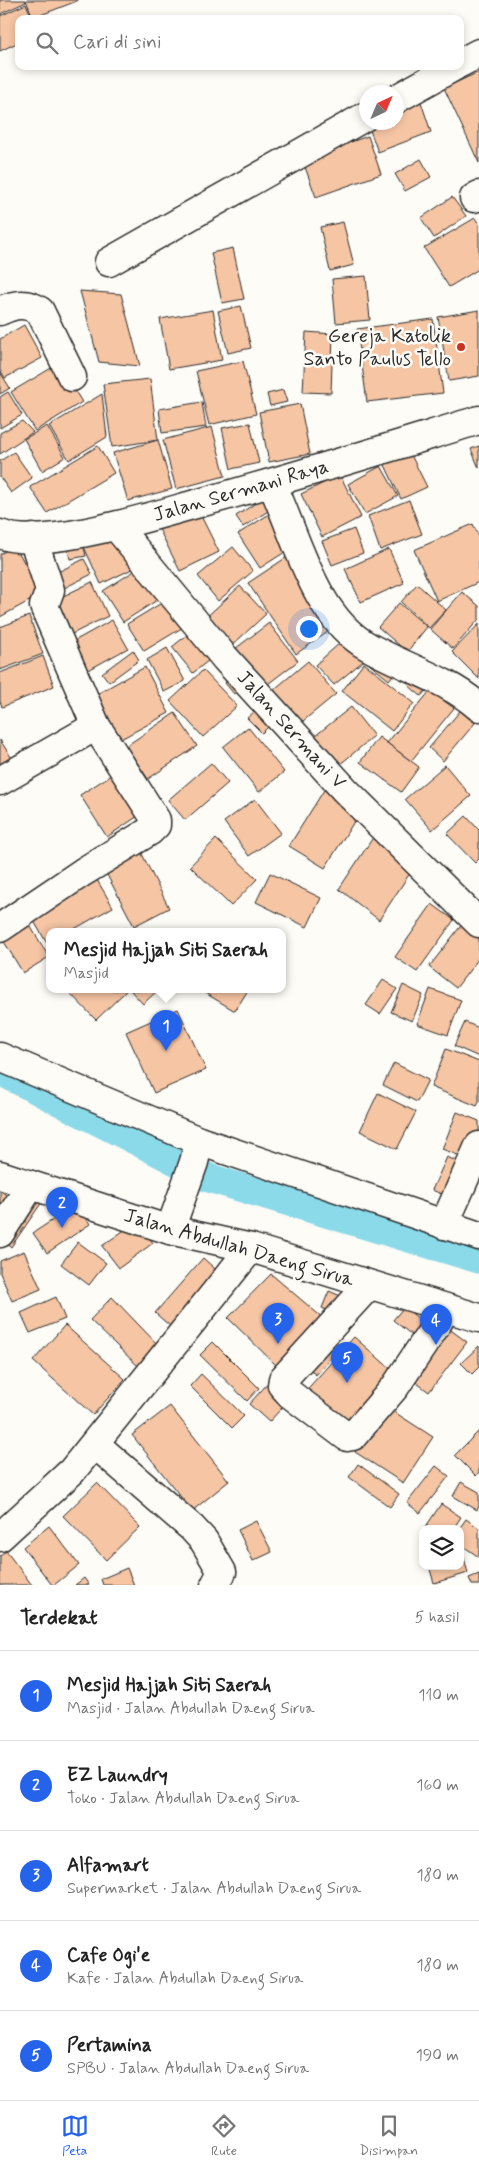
<!DOCTYPE html>
<html lang="id">
<meta charset="utf-8">
<style>
:root{--surface:#fff;--page:#f6f6f6;--text:#222;--muted:#767676;--line:#e0e0e0;--accent:#2563eb}
body{margin:0;font-family:Mynerve,sans-serif;background:var(--page);color:var(--text)}
.controls{position:absolute;right:15px;bottom:15px;display:grid;overflow:hidden;border-radius:10px;box-shadow:0 2px 8px #0003}
.controls button{width:45px;height:45px;display:grid;place-items:center;padding:0;border:0;border-bottom:1px solid var(--line);background:var(--surface);color:var(--text);font:25px sans-serif}
.compass{position:absolute;left:359px;top:85px;width:45px;height:45px;border-radius:50%;background:var(--surface);box-shadow:0 2px 8px #0003;rotate:44deg}
.you{position:absolute;left:308px;top:628px;width:18px;height:18px;margin:-12px;border:4px solid #fff;border-radius:50%;background:#1a73e8;box-shadow:0 0 0 8px #1a73e833}
.badge{display:grid;place-items:center;width:32px;height:32px;border-radius:50%;background:var(--accent);color:#fff;font-size:16px;font-weight:700}
.pin{position:absolute;translate:-50% -41px;filter:drop-shadow(0 1px 2px #0008)}
.pin::after{content:'';position:absolute;top:26px;width:18px;height:15px;background:inherit;clip-path:polygon(0 0,100% 0,50% 100%)}
.popup{position:absolute;left:46px;top:928px;width:240px;height:65px;box-sizing:border-box;display:grid;place-content:center;border-radius:10px;background:var(--surface);filter:drop-shadow(0 1px 4px #0005);font-size:16px;white-space:nowrap;color:var(--muted)}
.popup b{font-size:19px;color:var(--text)}
.popup::after{content:'';position:absolute;left:50%;top:100%;margin-left:-10px;border:10px solid transparent;border-top-color:var(--surface)}
.list{margin:0;padding:0;list-style:none}
h2{display:flex;justify-content:space-between;align-items:center;height:65px;margin:0;padding:0 20px;font-size:21px}
h2 small{font-size:16px;font-weight:400;color:var(--muted)}
.list li{display:grid;grid-template-columns:32px 1fr auto;gap:15px;align-items:center;box-sizing:border-box;height:90px;padding:0 20px;border-top:1px solid var(--line)}
.list b{display:block;font-size:19px;white-space:nowrap}
.list p{margin:0;font-size:16px;white-space:nowrap;color:var(--muted)}
.list em{font-size:16px;font-style:normal;color:var(--muted)}
.icon{flex:none;width:28px;height:28px;fill:none;stroke:currentColor;stroke-width:2;stroke-linecap:round;stroke-linejoin:round}
.map{position:relative;flex:none;width:479px;height:1585px;overflow:hidden}
.search{position:absolute;background:var(--surface);box-shadow:0 2px 8px #0003;left:15px;right:15px;top:15px;height:55px;display:flex;align-items:center;gap:12px;box-sizing:border-box;padding:0 18px;border-radius:10px;color:var(--muted);font-size:19px}
.sheet{height:515px;background:var(--surface)}
nav{display:flex;justify-content:space-around;align-items:center;box-sizing:border-box;height:70px;border-top:1px solid var(--line);background:var(--surface);font-size:14px;color:var(--muted)}
nav a{display:grid;justify-items:center;gap:2px}
nav .on{color:var(--accent)}
.map>svg:first-child{display:block}
</style>
<div class="map">
<svg width="479" height="1585" viewBox="0 0 479 1585">
<rect width="100%" height="100%" fill="#fdfcf7"/>
<filter id="ink" filterUnits="userSpaceOnUse"><feTurbulence type="fractalNoise" baseFrequency=".02" numOctaves="2"/><feDisplacementMap in="SourceGraphic" scale="10" xChannelSelector="R" yChannelSelector="G"/><feConvolveMatrix kernelMatrix="1 2 1 2 8 2 1 2 1" color-interpolation-filters="sRGB"/></filter>
<g filter="url(#ink)">
<g fill="none" stroke-linecap="round" stroke-linejoin="round">
<path stroke="#8bdae9" stroke-width="29" d="M0,1071L209,1178L479,1259"/>
</g>
<g fill="#f5c5a4" stroke="#2b2b2b">
<path d="M0,0H25L26,2L0,14Z"/>
<path d="M26,0H77V1L33,18Z"/>
<path d="M26,4L33,19H19V42L0,51V16Z"/>
<path d="M479,72V163L444,88Z"/>
<path d="M421,102L431,132L378,152L367,122H396V111Z"/>
<path d="M368,136L381,174L316,197L302,159Z"/>
<path d="M421,159L431,177L405,191L395,174Z"/>
<path d="M452,197L466,216L434,238L421,218Z"/>
<path d="M475,218L479,224V269L449,287L424,248Z"/>
<path d="M343,222L354,265L330,271L320,227Z"/>
<path d="M233,248L244,299L222,303L211,253Z"/>
<path d="M366,276L370,320L336,323L332,279Z"/>
<path d="M80,291L121,294L140,366L99,362Z"/>
<path d="M241,306L251,348L228,353L218,311Z"/>
<path d="M213,310L222,360L169,369L160,319Z"/>
<path d="M479,310V376L449,381L438,317Z"/>
<path d="M433,319L443,393L367,402L357,329Z"/>
<path d="M24,325L42,358L5,378L0,370V339Z"/>
<path d="M306,332L333,334L331,393L303,392Z"/>
<path d="M243,361L256,414L209,425L196,371Z"/>
<path d="M58,364L82,402L35,431L11,392Z"/>
<path d="M0,372L10,388L0,394Z"/>
<path d="M150,379L158,440L112,447L103,384Z"/>
<path d="M283,390L287,402L270,406L267,394Z"/>
<path d="M8,392L22,415L0,428V397Z"/>
<path d="M102,394L107,437L69,460L49,426Z"/>
<path d="M202,402L206,427L162,433L159,409Z"/>
<path d="M300,404L310,454L269,462L259,412Z"/>
<path d="M22,421L33,432L0,454V433Z"/>
<path d="M250,423L259,463L231,469L222,428Z"/>
<path d="M47,426L65,457L42,471L24,439Z"/>
<path d="M212,427L225,476L176,489L163,440Z"/>
<path d="M158,440L172,489L128,501L113,453Z"/>
<path d="M98,446L114,473L47,513L30,487Z"/>
<path d="M479,446V468L471,449Z"/>
<path d="M409,451L427,487L401,499L384,463Z"/>
<path d="M14,452L32,478L11,493L0,477V461Z"/>
<path d="M381,466L398,496L365,514L348,484Z"/>
<path d="M340,475L361,517L322,537L301,494Z"/>
<path d="M271,493L279,504L243,527L236,516Z"/>
<path d="M409,500L422,534L380,550L368,516Z"/>
<path d="M197,508L219,552L180,571L158,527Z"/>
<path d="M274,511L296,545L260,568L238,534Z"/>
<path d="M473,524L479,537V582L437,601L414,550Z"/>
<path d="M354,529L363,553L332,565L322,541Z"/>
<path d="M115,533L132,569L101,584L84,547Z"/>
<path d="M83,543L86,556L70,559L67,547Z"/>
<path d="M15,546L42,594L0,617V554Z"/>
<path d="M233,547L253,571L218,601L198,576Z"/>
<path d="M389,549L404,583L361,602L345,569Z"/>
<path d="M290,555L338,625L296,654L248,583Z"/>
<path d="M84,559L92,574L62,589L54,574Z"/>
<path d="M145,564L165,595L123,622L103,591Z"/>
<path d="M92,582L108,616L64,638L47,604Z"/>
<path d="M417,584L446,610L429,628L401,602Z"/>
<path d="M240,586L266,614L228,649L202,621Z"/>
<path d="M462,592L479,606V619L453,649L430,629Z"/>
<path d="M173,596L190,623L144,651L127,624Z"/>
<path d="M399,603L427,627L407,652L378,627Z"/>
<path d="M29,616L43,654L0,670V627Z"/>
<path d="M112,620L128,648L83,673L67,645Z"/>
<path d="M269,623L298,661L260,690L231,652Z"/>
<path d="M479,624V679L452,652Z"/>
<path d="M197,627L219,652L193,673L172,647Z"/>
<path d="M349,635L368,657L334,685L315,665Z"/>
<path d="M167,648L185,681L164,692L147,660Z"/>
<path d="M133,650L139,660L109,682L102,673Z"/>
<path d="M379,652L398,669L389,680L369,664Z"/>
<path d="M43,656L54,686L2,707L0,701V673Z"/>
<path d="M308,661L336,694L297,726L270,693Z"/>
<path d="M364,663L414,703L392,731L342,691Z"/>
<path d="M145,667L169,713L119,740L95,695Z"/>
<path d="M203,670L237,706L203,737L170,701Z"/>
<path d="M232,671L245,686L234,694L225,683Z"/>
<path d="M418,674L431,685L421,696L408,685Z"/>
<path d="M430,691L454,708L411,761L387,743Z"/>
<path d="M261,706L275,720L262,733L247,718Z"/>
<path d="M351,707L374,736L338,766L315,736Z"/>
<path d="M460,711L475,723L443,761L429,748Z"/>
<path d="M175,713L197,746L148,779L126,746Z"/>
<path d="M248,727L284,772L259,792L223,747Z"/>
<path d="M379,737L419,767L401,792L360,762Z"/>
<path d="M0,740L13,760L0,768Z"/>
<path d="M211,763L228,783L185,820L168,800Z"/>
<path d="M445,765L471,796L432,830L405,799Z"/>
<path d="M111,775L138,816L107,837L80,795Z"/>
<path d="M324,790L360,812L325,868L289,846Z"/>
<path d="M255,799L281,833L249,856L224,822Z"/>
<path d="M466,816L479,830V859L475,863L447,834Z"/>
<path d="M374,836L412,870L379,920L339,889Z"/>
<path d="M216,839L257,879L231,906L190,866Z"/>
<path d="M141,852L169,908L134,926L105,871Z"/>
<path d="M270,873L321,898L307,927L256,902Z"/>
<path d="M97,880L113,907L69,932H50V944L48,945L32,918Z"/>
<path d="M432,904L454,920L417,972L395,957Z"/>
<path d="M26,919L49,957L23,973L0,935Z"/>
<path d="M463,923L479,936V958L456,988L429,967Z"/>
<path d="M383,980L397,989L380,1014L366,1005Z"/>
<path d="M403,985L423,995L412,1021L391,1012Z"/>
<path d="M430,989L461,1000L448,1035L417,1024Z"/>
<path d="M67,990H127L96,1020Z"/>
<path d="M130,990H158L143,1004Z"/>
<path d="M200,990H248L235,1011Z"/>
<path d="M178,1009L206,1070L154,1093L126,1032Z"/>
<path d="M465,1022L479,1028V1057L454,1046Z"/>
<path d="M446,1049L479,1062V1102L477,1106L431,1087Z"/>
<path d="M394,1063L428,1080L417,1102L383,1085Z"/>
<path d="M378,1093L416,1112L397,1149L360,1131Z"/>
<path d="M457,1112L479,1121V1133L468,1159L442,1149Z"/>
<path d="M447,1157L465,1165L451,1198L432,1190Z"/>
<path d="M0,1190L17,1204L0,1224Z"/>
<path d="M32,1195L42,1202L11,1247L1,1239Z"/>
<path d="M77,1204L90,1224L47,1253L33,1233Z"/>
<path d="M137,1221L153,1243L119,1268L102,1246Z"/>
<path d="M78,1242L106,1263L89,1285L61,1264Z"/>
<path d="M24,1251L41,1289L12,1301L0,1273V1261Z"/>
<path d="M203,1258L224,1277L177,1332L155,1313Z"/>
<path d="M271,1274L324,1319L280,1369L228,1318Z"/>
<path d="M329,1291L343,1297L336,1314L322,1308Z"/>
<path d="M56,1297L65,1319L30,1333L21,1313Z"/>
<path d="M112,1297L160,1347L140,1368L90,1320Z"/>
<path d="M404,1307L428,1326L418,1340L393,1320Z"/>
<path d="M65,1325L125,1379L93,1415L33,1361Z"/>
<path d="M444,1325L467,1342L429,1392L406,1375Z"/>
<path d="M322,1336L337,1350L316,1375L301,1361Z"/>
<path d="M354,1337L392,1370L340,1428L302,1395Z"/>
<path d="M213,1342L259,1388L247,1401L200,1355Z"/>
<path d="M479,1346V1367L472,1374L461,1363Z"/>
<path d="M201,1374L244,1416L232,1428L190,1386Z"/>
<path d="M270,1381L290,1399L269,1422L249,1404Z"/>
<path d="M170,1406L229,1481L192,1511L132,1435Z"/>
<path d="M385,1406L433,1437L403,1483L355,1452Z"/>
<path d="M479,1431V1472L476,1476L455,1455Z"/>
<path d="M358,1464L399,1494L390,1507L349,1477Z"/>
<path d="M436,1466L449,1476L420,1513L407,1503Z"/>
<path d="M461,1482L479,1492V1506L477,1510L453,1496Z"/>
<path d="M97,1483L140,1527L106,1560L63,1516Z"/>
<path d="M441,1504L461,1517L453,1529H426L425,1528Z"/>
<path d="M466,1519L479,1528V1557L460,1544L459,1529Z"/>
<path d="M256,1521L272,1552L253,1561L238,1530Z"/>
<path d="M49,1526L79,1565L54,1585H52L23,1547Z"/>
<path d="M461,1547L468,1573L434,1583L429,1566H460Z"/>
<path d="M6,1551L32,1585H0V1556Z"/>
<path d="M127,1568L134,1585H103L101,1579Z"/>
<path d="M479,1574V1585H472L469,1578Z"/>
<path d="M84,1578L89,1585H75Z"/>
</g>
<g fill="none" stroke-linecap="round" stroke-linejoin="round">
<g stroke="#2b2b2b" stroke-width="31">
<g id="minor">
<path d="M460,63L479,53"/>
<path d="M396,99L455,66"/>
<path d="M474,198L479,195"/>
<path d="M109,262L366,116"/>
<path d="M0,311C14,304 27,302 40,311L72,377"/>
<path d="M272,484C297,537 314,617 369,647C406,668 447,679 479,707"/>
<path d="M116,526L225,658L345,790L479,923"/>
<path d="M0,534C40,551 149,517 192,505C289,479 384,449 479,420"/>
<path d="M0,781L96,726"/>
<path d="M0,928L83,872L150,831L156,825V820L96,726L44,606L50,590L33,538"/>
<path d="M0,1057L199,1141L479,1236"/>
<path d="M444,1225L479,1146"/>
<path d="M170,1230L194,1162L199,1141"/>
<path d="M0,1233L31,1185"/>
<path d="M369,1285L283,1379L282,1385L290,1394L347,1437L353,1436L395,1387L437,1324L445,1309"/>
<path d="M95,1444L192,1528L204,1541L222,1572L215,1585"/>
<path d="M0,1537L72,1471L251,1248"/>
</g>
</g>
<g stroke="#2b2b2b" stroke-width="31">
<path id="major" d="M0,1175L170,1230L251,1248L479,1318"/>
</g>
<use href="#minor" stroke="#fdfcf7" stroke-width="28"/>
<use href="#major" stroke="#fdfcf7" stroke-width="28"/>
</g>
</g>
<circle fill="#c8321e" stroke="#fdfcf7" stroke-width="2" cx="461" cy="347" r="5"/>
<g text-anchor="middle" dominant-baseline="central" stroke-width="5" stroke-linejoin="round" paint-order="stroke">
<g font-size="20" fill="#2b2b2b" stroke="#fdfcf7" text-anchor="end">
<text x="451" y="336">Gereja Katolik<tspan x="451" dy="23">Santo Paulus Tello</tspan></text>
</g>
<g font-size="20" fill="#2b2b2b" stroke="#fdfcf7">
<text transform="translate(241 491) rotate(-16)">Jalan Sermani Raya</text>
<text transform="translate(291 730) rotate(48)">Jalan Sermani V</text>
<text transform="translate(239 1248) rotate(16)">Jalan Abdullah Daeng Sirua</text>
</g>
</g>
</svg>
<div class="controls">
<button><svg class="icon" aria-label="layers" viewBox="0 0 24 24"><path d="M12 4l9 5-9 5-9-5zM3 14l9 5 9-5"/></svg></button>
</div>
<svg class="compass" viewBox="-18 -18 36 36"><path d="M0-13l5 13h-10z" fill="#e53935"/><path d="M0 13l5-13h-10z" fill="#767676"/></svg>
<div class="you"></div>
<div class="pin badge" style="left:166px;top:1051px">1</div>
<div class="popup"><b>Mesjid Hajjah Siti Saerah</b>Masjid</div>
<div class="pin badge" style="left:62px;top:1228px">2</div>
<div class="pin badge" style="left:278px;top:1344px">3</div>
<div class="pin badge" style="left:436px;top:1345px">4</div>
<div class="pin badge" style="left:347px;top:1383px">5</div>
<div class="search"><svg class="icon" aria-label="search" viewBox="0 0 24 24"><circle cx="10" cy="10" r="6"/><path d="M15 15l6 6"/></svg>Cari di sini</div>
</div>
<section class="sheet">
<h2>Terdekat<small>5 hasil</small></h2>
<ul class="list">
<li><span class="badge">1</span><div><b>Mesjid Hajjah Siti Saerah</b><p>Masjid · Jalan Abdullah Daeng Sirua</p></div><em>110 m</em></li>
<li><span class="badge">2</span><div><b>EZ Laundry</b><p>Toko · Jalan Abdullah Daeng Sirua</p></div><em>160 m</em></li>
<li><span class="badge">3</span><div><b>Alfamart</b><p>Supermarket · Jalan Abdullah Daeng Sirua</p></div><em>180 m</em></li>
<li><span class="badge">4</span><div><b>Cafe Ogi'e</b><p>Kafe · Jalan Abdullah Daeng Sirua</p></div><em>180 m</em></li>
<li><span class="badge">5</span><div><b>Pertamina</b><p>SPBU · Jalan Abdullah Daeng Sirua</p></div><em>190 m</em></li>
</ul>
</section>
<nav>
<a class="on"><svg class="icon" aria-label="map" viewBox="0 0 24 24"><path d="M3 6l6-2 6 2 6-2v14l-6 2-6-2-6 2zM9 4v14M15 6v14"/></svg>Peta</a>
<a><svg class="icon" aria-label="directions" viewBox="0 0 24 24"><path d="M12 3l9 9-9 9-9-9zM9 14v-3h6M13 9l2 2-2 2"/></svg>Rute</a>
<a><svg class="icon" aria-label="saved" viewBox="0 0 24 24"><path d="M7 4h10v16l-5-4-5 4z"/></svg>Disimpan</a>
</nav>
